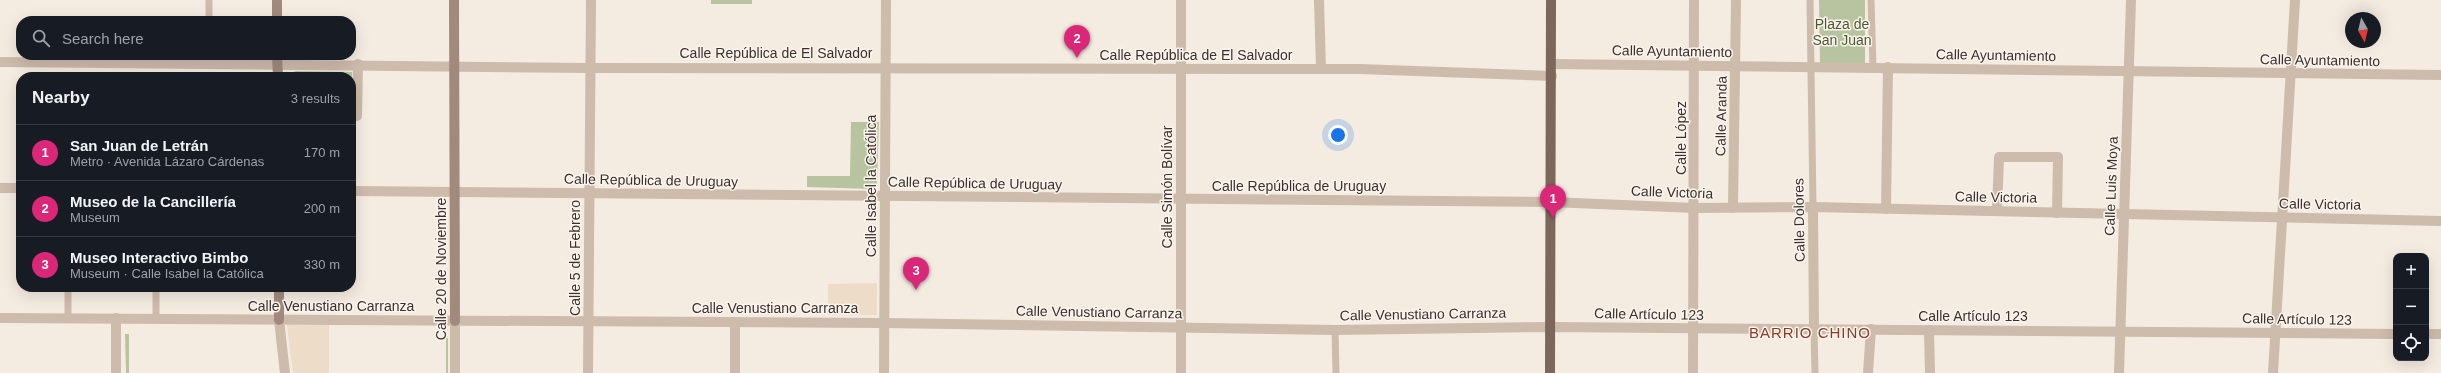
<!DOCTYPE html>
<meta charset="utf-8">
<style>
:root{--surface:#171b24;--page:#20242c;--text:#f1f3f6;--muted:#9ea1a6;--line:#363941;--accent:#db2777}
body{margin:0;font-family:Arial,sans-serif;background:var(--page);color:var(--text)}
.controls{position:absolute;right:12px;bottom:12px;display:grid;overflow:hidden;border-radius:8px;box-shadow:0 4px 16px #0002}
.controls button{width:36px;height:36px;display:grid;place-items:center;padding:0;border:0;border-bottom:1px solid var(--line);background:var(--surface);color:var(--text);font:20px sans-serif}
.compass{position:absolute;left:2345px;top:12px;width:36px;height:36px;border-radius:50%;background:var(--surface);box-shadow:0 4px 16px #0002;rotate:172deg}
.you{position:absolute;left:1338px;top:135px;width:14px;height:14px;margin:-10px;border:3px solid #fff;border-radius:50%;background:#1a73e8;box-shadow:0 0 0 6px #1a73e833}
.badge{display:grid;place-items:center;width:26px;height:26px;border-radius:50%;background:var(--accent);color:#fff;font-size:13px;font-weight:700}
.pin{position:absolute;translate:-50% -33px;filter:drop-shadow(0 1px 2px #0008)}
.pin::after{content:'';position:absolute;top:21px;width:14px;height:12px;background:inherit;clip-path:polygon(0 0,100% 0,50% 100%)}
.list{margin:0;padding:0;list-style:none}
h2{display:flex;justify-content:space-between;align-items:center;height:52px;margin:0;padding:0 16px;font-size:17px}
h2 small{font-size:13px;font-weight:400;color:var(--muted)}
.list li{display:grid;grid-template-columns:26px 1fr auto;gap:12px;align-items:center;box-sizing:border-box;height:56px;padding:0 16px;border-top:1px solid var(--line)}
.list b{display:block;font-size:15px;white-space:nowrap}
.list p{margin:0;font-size:13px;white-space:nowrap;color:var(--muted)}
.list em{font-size:13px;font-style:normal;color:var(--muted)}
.icon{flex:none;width:22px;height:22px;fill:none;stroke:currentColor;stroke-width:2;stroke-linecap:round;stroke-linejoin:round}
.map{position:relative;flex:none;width:2441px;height:373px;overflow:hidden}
.search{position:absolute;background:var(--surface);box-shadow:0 4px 16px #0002;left:16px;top:16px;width:340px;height:44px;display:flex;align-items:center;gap:10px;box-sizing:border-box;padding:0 14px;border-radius:16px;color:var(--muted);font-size:15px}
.panel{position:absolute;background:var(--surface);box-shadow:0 4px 16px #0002;left:16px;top:72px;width:340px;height:220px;border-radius:16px}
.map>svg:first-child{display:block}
</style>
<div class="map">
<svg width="2441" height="373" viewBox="0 0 2441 373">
<rect width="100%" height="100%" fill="#f4ebe1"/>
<g fill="#b8c4a0">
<rect x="711" y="0" width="41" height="4"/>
<path d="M1819,0H1865V65H1820Z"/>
<path d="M296,71L352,72V106L351,107V77H292L293,72Z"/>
<path d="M851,122H879L877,184L872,189L807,187V176H850Z"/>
<path d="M125,334H129V373H126Z"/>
<rect x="446" y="338" width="2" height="35"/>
</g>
<g fill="#ecdcc8">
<path d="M877,283V315H828V284Z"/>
<path d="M287,325H329V373H293Z"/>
</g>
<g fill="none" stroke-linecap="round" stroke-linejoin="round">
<g stroke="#cdbbac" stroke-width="7">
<path d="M209,0V21"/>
<path d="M1810,0L1813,207"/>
<path d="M1871,0L1873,67"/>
<path d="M209,55V64"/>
<path d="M68,287V318"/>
<path d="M156,287V319"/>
<path d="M1814,329L1815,373"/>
<path d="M1335,330L1336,373"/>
</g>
<g stroke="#cdbbac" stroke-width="10">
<path d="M1319,0L1321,69"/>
<path d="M0,62L590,68L1360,69L1552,76"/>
<path d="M1552,64L2441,75"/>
<path d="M351,116H357L358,64"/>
<path d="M0,188H21"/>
<path d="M351,191L1550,202L1695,208L1813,207L2441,221"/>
<path d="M1813,207L1814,329"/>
<path d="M1733,208L1736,0"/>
<path d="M1886,209L1888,67"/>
<path d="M1997,211L1999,157H2058L2057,213"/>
<path d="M0,318L884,323L1335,330L1550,327L2396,334"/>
<path d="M116,318V373"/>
<path d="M279,320L285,373"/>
<path d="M455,321V373"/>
<path d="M1929,330L1930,373"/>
<path d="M2426,334H2441"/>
<path d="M588,373L591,0"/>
<path d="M735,373V322"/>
<path d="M1693,373L1694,0"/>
<path d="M1868,373L1871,329"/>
<path d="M2273,373L2295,0"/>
</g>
<g stroke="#cdbbac" stroke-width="10">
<path d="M884,373L886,0"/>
<path d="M1181,373V0"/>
<path d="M2119,373L2131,0"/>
</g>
<g stroke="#a18a7d" stroke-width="10">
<path d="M277,0V21"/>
<path d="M454,0L455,321"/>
<path d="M277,55L278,77"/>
<path d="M279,287V320"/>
</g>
<path stroke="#7d675c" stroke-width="10" d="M1550,373L1551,0"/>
</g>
<g text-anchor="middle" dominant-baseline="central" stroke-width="3" stroke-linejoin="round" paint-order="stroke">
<g font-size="14" fill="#4a5a2e" stroke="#fbf5ee">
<text x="1842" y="24">Plaza de<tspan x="1842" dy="16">San Juan</tspan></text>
</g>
<g font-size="14" fill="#3b302b" stroke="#fbf5ee">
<text transform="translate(1672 51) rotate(1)">Calle Ayuntamiento</text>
<text x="776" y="53">Calle República de El Salvador</text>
<text x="1196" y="55">Calle República de El Salvador</text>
<text transform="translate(1996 55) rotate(1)">Calle Ayuntamiento</text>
<text transform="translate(2320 60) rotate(1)">Calle Ayuntamiento</text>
<text transform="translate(1721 116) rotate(-89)">Calle Aranda</text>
<text transform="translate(1681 138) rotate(-90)">Calle López</text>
<text transform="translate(651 180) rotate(1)">Calle República de Uruguay</text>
<text transform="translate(975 183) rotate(1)">Calle República de Uruguay</text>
<text transform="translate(871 186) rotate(-90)">Calle Isabel la Católica</text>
<text x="1299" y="186">Calle República de Uruguay</text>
<text transform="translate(2111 186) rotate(-88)">Calle Luis Moya</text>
<text transform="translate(1167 187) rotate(-90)">Calle Simón Bolívar</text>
<text transform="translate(1672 192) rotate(2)">Calle Victoria</text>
<text transform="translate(1996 197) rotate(1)">Calle Victoria</text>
<text transform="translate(2320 204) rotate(1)">Calle Victoria</text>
<text transform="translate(1799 220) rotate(-91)">Calle Dolores</text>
<text transform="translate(575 258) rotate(-90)">Calle 5 de Febrero</text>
<text transform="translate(441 269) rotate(-90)">Calle 20 de Noviembre</text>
<text x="331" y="306">Calle Venustiano Carranza</text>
<text x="775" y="308">Calle Venustiano Carranza</text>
<text transform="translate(1099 312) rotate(1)">Calle Venustiano Carranza</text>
<text transform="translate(1423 314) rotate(-1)">Calle Venustiano Carranza</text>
<text transform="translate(1649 314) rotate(1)">Calle Artículo 123</text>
<text x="1973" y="316">Calle Artículo 123</text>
<text transform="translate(2297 319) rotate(1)">Calle Artículo 123</text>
</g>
<g font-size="15" letter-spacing="1" fill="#8c3b22" stroke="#fbf5ee">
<text x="1810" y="332">BARRIO CHINO</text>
</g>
</g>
</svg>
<div class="controls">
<button>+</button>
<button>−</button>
<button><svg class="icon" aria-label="locate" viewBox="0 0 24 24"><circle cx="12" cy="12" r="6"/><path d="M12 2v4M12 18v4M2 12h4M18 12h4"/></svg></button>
</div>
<svg class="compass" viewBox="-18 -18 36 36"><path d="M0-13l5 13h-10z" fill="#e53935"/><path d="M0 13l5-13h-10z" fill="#9ea1a6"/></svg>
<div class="you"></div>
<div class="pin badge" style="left:1553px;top:218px">1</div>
<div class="pin badge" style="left:1077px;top:58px">2</div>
<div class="pin badge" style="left:916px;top:290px">3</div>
<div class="search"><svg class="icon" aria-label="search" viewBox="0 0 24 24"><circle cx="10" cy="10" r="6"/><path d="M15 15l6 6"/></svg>Search here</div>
<section class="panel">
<h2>Nearby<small>3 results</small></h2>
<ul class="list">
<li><span class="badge">1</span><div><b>San Juan de Letrán</b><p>Metro · Avenida Lázaro Cárdenas</p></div><em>170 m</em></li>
<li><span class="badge">2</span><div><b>Museo de la Cancillería</b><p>Museum</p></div><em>200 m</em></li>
<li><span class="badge">3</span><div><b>Museo Interactivo Bimbo</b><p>Museum · Calle Isabel la Católica</p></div><em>330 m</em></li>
</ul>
</section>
</div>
